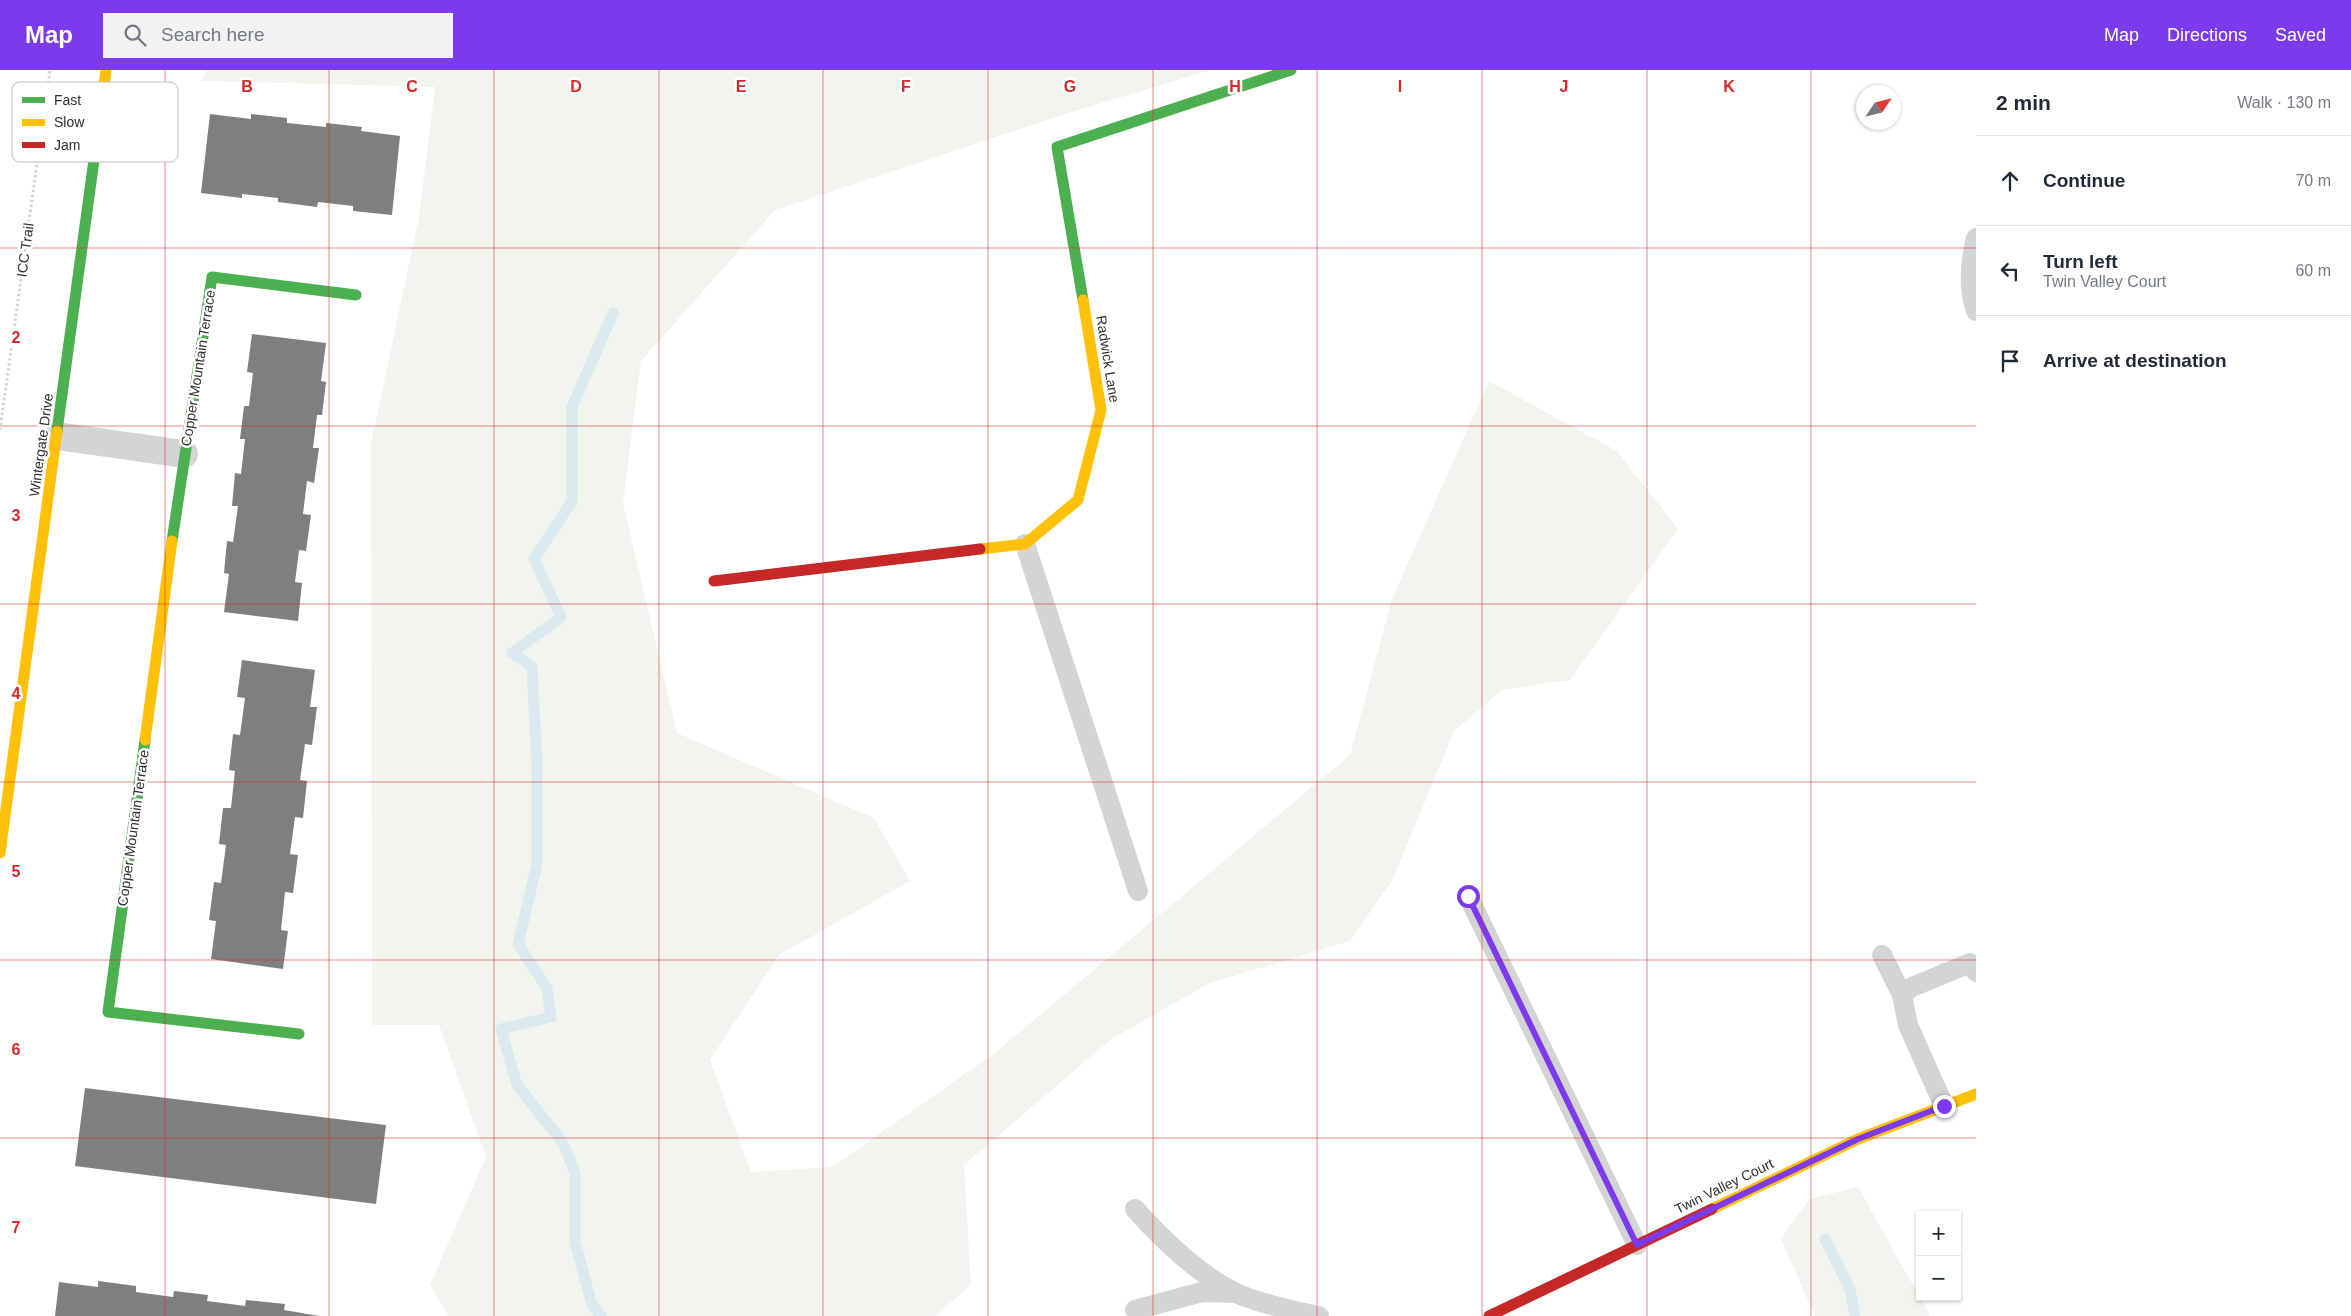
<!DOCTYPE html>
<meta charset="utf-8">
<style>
:root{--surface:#fff;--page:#f2f2f3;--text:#1f2937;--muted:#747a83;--line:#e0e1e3;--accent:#7c3aed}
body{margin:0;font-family:Helvetica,sans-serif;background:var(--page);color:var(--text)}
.controls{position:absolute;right:15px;bottom:15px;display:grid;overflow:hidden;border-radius:0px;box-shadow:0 1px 4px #0004}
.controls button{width:45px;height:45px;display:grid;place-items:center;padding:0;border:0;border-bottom:1px solid var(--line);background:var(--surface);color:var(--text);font:25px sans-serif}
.compass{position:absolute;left:1856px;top:15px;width:45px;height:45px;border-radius:50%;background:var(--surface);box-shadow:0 1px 4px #0004;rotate:55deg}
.stop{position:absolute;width:15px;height:15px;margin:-11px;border:4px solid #7c3aed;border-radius:50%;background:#fff}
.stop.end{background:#7c3aed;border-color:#fff;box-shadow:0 1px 5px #0008}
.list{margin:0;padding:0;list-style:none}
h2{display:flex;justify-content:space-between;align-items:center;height:65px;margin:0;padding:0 20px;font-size:21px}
h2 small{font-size:16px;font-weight:400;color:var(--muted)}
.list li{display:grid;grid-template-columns:32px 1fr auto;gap:15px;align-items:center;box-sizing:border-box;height:90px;padding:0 20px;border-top:1px solid var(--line)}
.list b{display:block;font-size:19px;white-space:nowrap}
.list p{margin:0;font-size:16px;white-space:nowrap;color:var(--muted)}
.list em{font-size:16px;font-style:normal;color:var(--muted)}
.icon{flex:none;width:28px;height:28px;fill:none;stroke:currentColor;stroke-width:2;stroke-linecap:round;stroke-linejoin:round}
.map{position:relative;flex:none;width:1976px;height:1246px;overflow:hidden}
header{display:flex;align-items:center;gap:30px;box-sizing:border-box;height:70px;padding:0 25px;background:var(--accent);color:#fff}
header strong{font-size:24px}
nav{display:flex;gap:28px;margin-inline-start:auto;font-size:18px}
.search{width:350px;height:45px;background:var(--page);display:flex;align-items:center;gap:12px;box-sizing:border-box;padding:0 18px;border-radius:0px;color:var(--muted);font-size:19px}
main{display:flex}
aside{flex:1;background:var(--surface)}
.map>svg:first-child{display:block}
</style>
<header>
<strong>Map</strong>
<div class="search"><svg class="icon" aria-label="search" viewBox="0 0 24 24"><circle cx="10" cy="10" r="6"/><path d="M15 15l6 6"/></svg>Search here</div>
<nav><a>Map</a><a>Directions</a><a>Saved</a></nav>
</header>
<main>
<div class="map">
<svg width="1976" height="1246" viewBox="0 0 1976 1246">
<rect width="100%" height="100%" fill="#fff"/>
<g fill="#f1f5ed">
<path d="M207,0H1211L1075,41L775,140L641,291L623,433L677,663L874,748L910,811L779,885L710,990L751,1102L832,1097L996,982L1350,685L1392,529L1489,311L1617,381L1678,459L1570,610L1502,620L1454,661L1393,809L1350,871L1210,913L1110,970L964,1095L971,1215L935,1246H448L430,1215L486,1087L439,955H372L371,373L419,147L435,17L201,11Z"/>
<path d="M1858,1117L1930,1246H1815L1781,1169L1809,1129Z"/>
</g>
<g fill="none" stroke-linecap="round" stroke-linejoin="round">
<g stroke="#dbeaf1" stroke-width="11">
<path d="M1825,1169L1850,1219L1855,1246"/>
<path d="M601,1246L592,1235L575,1172V1103L563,1073L517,1015L501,959L551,947L547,918L518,874L537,794V693L532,597L512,583L561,547L534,489L572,431V337L613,243"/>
</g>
</g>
<g fill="#7f7f7f">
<path d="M210,44L251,49V44L287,48V53L326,57V53L362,57L361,61L400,66L392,145L353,141V136L318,132L317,137L278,132V128L242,124V128L201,123Z"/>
<path d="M252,264L326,273L321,311L326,312L322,345H317L313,378H319L314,413L307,411L303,444L311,445L306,481L299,480L295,512L302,513L298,551L224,542L229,504L224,503L227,471L233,472L238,436H232L235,403L241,404L245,369H240L244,336H249L253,303L247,302Z"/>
<path d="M242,590L315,600L310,637H317L312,675L305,674L300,710L307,711L303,748L295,747L290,784L298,785L293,823L285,822L281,860L288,861L283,899L211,889L216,851L209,850L214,812L221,813L226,775L219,774L223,738H231L235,701L229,700L233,664L240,665L245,628L237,627Z"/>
<path d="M85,1018L386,1055L376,1134L75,1096Z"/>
<path d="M98,1211L136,1216V1222L173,1227L174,1221L208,1225L207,1231L245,1236L246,1230L285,1234L284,1240L319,1246H55L59,1212L98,1217Z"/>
</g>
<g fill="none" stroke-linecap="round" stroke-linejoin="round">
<path stroke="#d4d4d4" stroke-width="3" stroke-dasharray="2.5 2.5" stroke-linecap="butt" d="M0,360L50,0"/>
<g stroke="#d4d4d4" stroke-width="20">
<path d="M1976,168C1970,192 1968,218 1976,241"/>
<path d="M1025,474L1138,821"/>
<path d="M1468,826L1637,1175"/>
<path d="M1882,885L1902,925"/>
<path d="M1944,1036L1908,955L1902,925L1912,917L1970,893L1976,902"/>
<path d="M1135,1139C1162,1169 1198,1204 1234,1222C1254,1232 1297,1242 1319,1246"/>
<path d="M1135,1240L1202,1222L1235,1223"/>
</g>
<path stroke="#d4d4d4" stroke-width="28" d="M57,366L184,384"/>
<g stroke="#4caf50" stroke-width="11">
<path d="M1083,230L1057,77L1291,0"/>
<path d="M57,361L97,68"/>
<path d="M172,471L212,207L356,225"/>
<path d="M145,670L108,942L299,964"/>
</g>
<g stroke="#ffc107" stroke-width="11">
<path d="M97,68L106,0"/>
<path d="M980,479L1025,474L1078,430L1101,340L1083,230"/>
<path d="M145,670L172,471"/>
<path d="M0,783L57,361"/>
<path d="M1712,1139L1858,1069L1976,1024"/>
</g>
<g stroke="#c62828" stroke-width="11">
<path d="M714,511L980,479"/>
<path d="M1489,1246L1712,1139"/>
</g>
</g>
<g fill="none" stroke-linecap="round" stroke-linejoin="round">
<path stroke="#7c3aed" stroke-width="6" d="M1468,826L1637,1175L1858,1069L1944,1036"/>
</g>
<path fill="none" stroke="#d62828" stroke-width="1" stroke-opacity="0.55" d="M165,0V1246M329,0V1246M494,0V1246M659,0V1246M823,0V1246M988,0V1246M1153,0V1246M1317,0V1246M1482,0V1246M1647,0V1246M1811,0V1246M0,178H1976M0,356H1976M0,534H1976M0,712H1976M0,890H1976M0,1068H1976"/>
<g text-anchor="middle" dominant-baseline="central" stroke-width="5" stroke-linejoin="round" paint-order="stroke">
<g font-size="14" fill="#303030" stroke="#fff">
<text transform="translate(25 180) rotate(-82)">ICC Trail</text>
<text transform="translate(1108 289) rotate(81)">Radwick Lane</text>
<text transform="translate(198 298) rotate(-81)">Copper Mountain Terrace</text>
<text transform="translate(41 375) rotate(-82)">Wintergate Drive</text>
<text transform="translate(133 758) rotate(-82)">Copper Mountain Terrace</text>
<text transform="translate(1724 1116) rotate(-26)">Twin Valley Court</text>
</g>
</g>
<rect x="12" y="12" width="166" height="80" rx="8" fill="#fff" stroke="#c1c1c1" stroke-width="1"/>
<rect x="22" y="27" width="23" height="6" fill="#4caf50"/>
<rect x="22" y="49" width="23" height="7" fill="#ffc107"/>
<rect x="22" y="72" width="23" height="6" fill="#c62828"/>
<g font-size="14" fill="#303030">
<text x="54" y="35">Fast</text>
<text x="54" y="57">Slow</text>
<text x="54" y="80">Jam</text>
</g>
<g font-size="16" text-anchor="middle" font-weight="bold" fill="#d62828" stroke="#fff" stroke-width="5" stroke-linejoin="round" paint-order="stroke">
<text x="247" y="22">B</text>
<text x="412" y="22">C</text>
<text x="576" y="22">D</text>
<text x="741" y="22">E</text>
<text x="906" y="22">F</text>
<text x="1070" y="22">G</text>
<text x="1235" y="22">H</text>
<text x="1400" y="22">I</text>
<text x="1564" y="22">J</text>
<text x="1729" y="22">K</text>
<text x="16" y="273">2</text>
<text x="16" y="451">3</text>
<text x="16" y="629">4</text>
<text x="16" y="807">5</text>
<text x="16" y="985">6</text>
<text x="16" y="1163">7</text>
</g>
</svg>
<div class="controls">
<button>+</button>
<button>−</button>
</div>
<svg class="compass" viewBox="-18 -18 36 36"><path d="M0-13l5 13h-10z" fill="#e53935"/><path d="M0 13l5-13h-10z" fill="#747a83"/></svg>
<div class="stop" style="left:1468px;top:826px"></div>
<div class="stop end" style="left:1944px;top:1036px"></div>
</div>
<aside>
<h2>2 min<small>Walk · 130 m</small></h2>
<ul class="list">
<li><svg class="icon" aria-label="ahead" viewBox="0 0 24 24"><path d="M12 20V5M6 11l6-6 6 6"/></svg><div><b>Continue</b></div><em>70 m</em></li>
<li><svg class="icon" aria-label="left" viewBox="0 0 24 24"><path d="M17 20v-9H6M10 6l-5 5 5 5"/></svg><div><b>Turn left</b><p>Twin Valley Court</p></div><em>60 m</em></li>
<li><svg class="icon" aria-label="arrive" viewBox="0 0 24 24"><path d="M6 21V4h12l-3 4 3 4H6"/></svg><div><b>Arrive at destination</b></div></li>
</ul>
</aside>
</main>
